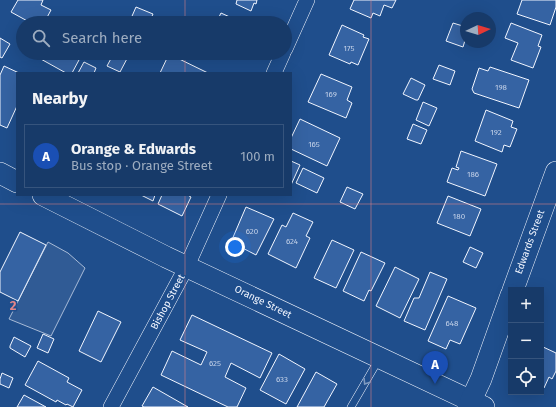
<!DOCTYPE html>
<meta charset="utf-8">
<style>
:root{--surface:#173a69;--page:#244571;--text:#f1f3f6;--muted:#9eadc0;--line:#36547d;--accent:#e797bd}
body{margin:0;font-family:"Fira Sans",sans-serif;background:var(--page);color:var(--text)}
.controls{position:absolute;right:12px;bottom:12px;display:grid;overflow:hidden;border-radius:0px;box-shadow:0 4px 16px #0002}
.controls button{width:36px;height:36px;display:grid;place-items:center;padding:0;border:0;border-bottom:1px solid var(--line);background:var(--surface);color:var(--text);font:20px sans-serif}
.compass{position:absolute;left:460px;top:12px;width:36px;height:36px;border-radius:50%;background:var(--surface);box-shadow:0 4px 16px #0002;rotate:86deg}
.you{position:absolute;left:235px;top:247px;width:14px;height:14px;margin:-10px;border:3px solid #fff;border-radius:50%;background:#1a73e8;box-shadow:0 0 0 6px #1a73e833}
.badge{display:grid;place-items:center;width:26px;height:26px;border-radius:50%;background:var(--accent);color:#fff;font-size:13px;font-weight:700}
.pin{position:absolute;translate:-50% -33px;filter:drop-shadow(0 1px 2px #0008)}
.pin::after{content:'';position:absolute;top:21px;width:14px;height:12px;background:inherit;clip-path:polygon(0 0,100% 0,50% 100%)}
.list{margin:0;padding:0;list-style:none}
h2{display:flex;justify-content:space-between;align-items:center;height:52px;margin:0;padding:0 16px;font-size:17px}
h2 small{font-size:13px;font-weight:400;color:var(--muted)}
.list li{display:grid;grid-template-columns:26px 1fr auto;gap:12px;align-items:center;box-sizing:border-box;height:64px;margin:0 8px 8px;padding:0 8px;border:1px solid var(--line);border-radius:0px}
.list b{display:block;font-size:15px;white-space:nowrap}
.list p{margin:0;font-size:13px;white-space:nowrap;color:var(--muted)}
.list em{font-size:13px;font-style:normal;color:var(--muted)}
.icon{flex:none;width:22px;height:22px;fill:none;stroke:currentColor;stroke-width:2;stroke-linecap:round;stroke-linejoin:round}
.map{position:relative;flex:none;width:556px;height:407px;overflow:hidden}
.search{position:absolute;background:var(--surface);box-shadow:0 4px 16px #0002;left:16px;top:16px;width:276px;height:44px;display:flex;align-items:center;gap:10px;box-sizing:border-box;padding:0 14px;border-radius:22px;color:var(--muted);font-size:15px}
.panel{position:absolute;background:var(--surface);box-shadow:0 4px 16px #0002;left:16px;top:72px;width:276px;height:124px;border-radius:0px}
.map>svg:first-child{display:block}
</style>
<div class="map">
<svg width="556" height="407" viewBox="0 0 556 407">
<rect width="100%" height="100%" fill="#1f4e8c"/>
<path fill="#305b95" stroke="#a8bbd7" d="M48,242L68,253L85,268L51,336L9,319Z"/>
<g fill="#3563a3" stroke="#f2f6ff">
<path d="M18,0H43L41,5L51,10L44,23H36L32,21L31,23L11,12Z"/>
<path d="M237,0H257L256,4L254,3L251,11L236,4Z"/>
<path d="M354,0H396L392,8L384,5L380,16L373,13L371,18L350,9Z"/>
<path d="M522,0H556V7L550,25L517,14Z"/>
<path d="M136,7L153,14L149,23H129Z"/>
<path d="M221,13L243,23H216Z"/>
<path d="M453,23L466,27V37L463,47L446,41Z"/>
<path d="M511,23L542,35L538,46L541,47L533,68L511,60L518,43L505,38Z"/>
<path d="M342,25L364,35L363,37L369,39L358,65L351,62L350,64L329,55Z"/>
<path d="M0,38L10,44L2,58L0,57Z"/>
<path d="M42,53H67L79,60L72,73H66L39,58Z"/>
<path d="M114,53H130L120,72L107,66Z"/>
<path d="M217,53H234L232,59Z"/>
<path d="M169,54L208,73H160Z"/>
<path d="M84,62L96,68L94,73H78Z"/>
<path d="M439,65L455,71L450,85L433,79Z"/>
<path d="M4,66L19,73H17V106L7,128L0,125V75Z"/>
<path d="M490,67L529,80L519,108L474,93L472,89L479,68L488,71Z"/>
<path d="M321,74L352,87L347,100L352,103L346,118L308,102Z"/>
<path d="M411,78L425,85L418,100H416L403,94Z"/>
<path d="M423,102L437,108L429,126L416,120Z"/>
<path d="M486,110L513,121L511,127L517,129L510,147L504,145L502,152L475,141Z"/>
<path d="M300,119L340,138L327,166L291,149V138Z"/>
<path d="M413,124L427,130L421,144L407,139Z"/>
<path d="M461,151L497,164L485,196L447,182L452,168L458,170L459,168L456,167Z"/>
<path d="M291,161L300,165L291,185Z"/>
<path d="M303,168L324,178L317,193L296,183Z"/>
<path d="M347,187L363,194L355,209L340,202Z"/>
<path d="M141,195H155L153,201Z"/>
<path d="M162,195H189V196L191,197L182,216L158,204Z"/>
<path d="M448,196L481,209L470,236L437,223Z"/>
<path d="M246,207L274,219L256,255L231,242Z"/>
<path d="M293,213L313,222L306,236L310,238L296,268L268,254L282,225L286,227Z"/>
<path d="M20,232L46,245L18,301L0,292V272Z"/>
<path d="M332,240L354,250L336,288L314,278Z"/>
<path d="M470,247L483,253L476,268L463,262Z"/>
<path d="M361,252L385,263L371,291L369,290L364,301L343,291Z"/>
<path d="M395,267L419,279L400,318L376,306Z"/>
<path d="M430,272L447,279L425,330L404,321L414,298H419Z"/>
<path d="M448,296L476,308L460,344L450,340L446,349L428,341Z"/>
<path d="M98,311L121,322L101,362L79,351Z"/>
<path d="M192,315L272,353L260,378L231,363L225,377L246,388L237,407H228L161,375L172,351L201,365L207,352L180,340Z"/>
<path d="M43,334L54,339L48,353L37,348Z"/>
<path d="M14,337L31,346L25,357L10,348V346Z"/>
<path d="M541,346L556,353V371L552,379L549,377L544,388L541,387V388Z"/>
<path d="M279,354L305,369L286,404L260,390Z"/>
<path d="M38,361L69,378L67,382L82,390L73,407L67,404L66,405L57,400L56,402L25,385Z"/>
<path d="M316,372L337,384L324,407H297Z"/>
<path d="M2,373L13,378L9,388L0,384V379Z"/>
<path d="M153,387L188,407H144L142,406Z"/>
<path d="M24,395L46,407H17Z"/>
</g>
<g fill="none" stroke-linecap="round" stroke-linejoin="round">
<g stroke="#f2f6ff" stroke-width="8">
<path id="lane" d="M351,407L379,359"/>
</g>
<g stroke="#f2f6ff" stroke-width="16">
<g id="street">
<path d="M285,49L307,0"/>
<path d="M274,73L283,53"/>
<path d="M111,407L187,266L219,195"/>
</g>
</g>
<g stroke="#f2f6ff" stroke-width="22">
<g id="secondary">
<path d="M0,173L17,182"/>
<path d="M43,195L166,257L484,407"/>
<path d="M513,290L556,172"/>
<path d="M468,407L481,379L511,295"/>
</g>
</g>
<use href="#lane" stroke="#1f4e8c" stroke-width="7"/>
<use href="#street" stroke="#1f4e8c" stroke-width="15"/>
<use href="#secondary" stroke="#1f4e8c" stroke-width="21"/>
</g>
<defs><path id="oneway-chevron" d="M-2-3.5L2.5 0L-2 3.5" fill="none" stroke-width="1.6" stroke-linecap="round" stroke-linejoin="round"/></defs>
<use stroke="#7e9ac0" href="#oneway-chevron" transform="translate(366 382) rotate(122)"/>
<path fill="none" stroke="#e38589" stroke-width="1" stroke-opacity="0.55" d="M185,0V23M371,0V407M185,53V73M185,195V407M0,204H556"/>
<g text-anchor="middle" dominant-baseline="central" stroke-width="3" stroke-linejoin="round" paint-order="stroke">
<g font-size="8" fill="#c3d1e8">
<text x="349" y="48">175</text>
<text x="501" y="87">198</text>
<text x="331" y="94">169</text>
<text x="496" y="132">192</text>
<text x="314" y="144">165</text>
<text x="473" y="174">186</text>
<text x="459" y="216">180</text>
<text x="252" y="231">620</text>
<text x="292" y="241">624</text>
<text x="452" y="323">648</text>
<text x="215" y="363">625</text>
<text x="282" y="379">633</text>
</g>
<g font-size="10" fill="#f2f6ff" stroke="#1f4e8c">
<text transform="translate(530 242) rotate(-70)">Edwards Street</text>
<text transform="translate(168 302) rotate(-62)">Bishop Street</text>
<text transform="translate(263 302) rotate(26)">Orange Street</text>
</g>
</g>
<g font-size="13" text-anchor="middle" font-weight="bold" fill="#e38589" stroke="#1f4e8c" stroke-width="3" stroke-linejoin="round" paint-order="stroke">
<text x="13" y="310">2</text>
</g>
</svg>
<div class="controls">
<button>+</button>
<button>−</button>
<button><svg class="icon" aria-label="locate" viewBox="0 0 24 24"><circle cx="12" cy="12" r="6"/><path d="M12 2v4M12 18v4M2 12h4M18 12h4"/></svg></button>
</div>
<svg class="compass" viewBox="-18 -18 36 36"><path d="M0-13l5 13h-10z" fill="#e53935"/><path d="M0 13l5-13h-10z" fill="#9eadc0"/></svg>
<div class="you"></div>
<div class="pin badge" style="left:435px;top:384px;background:#1a4fb4">A</div>
<div class="search"><svg class="icon" aria-label="search" viewBox="0 0 24 24"><circle cx="10" cy="10" r="6"/><path d="M15 15l6 6"/></svg>Search here</div>
<section class="panel">
<h2>Nearby<small></small></h2>
<ul class="list">
<li><span class="badge" style="background:#1a4fb4">A</span><div><b>Orange &amp; Edwards</b><p>Bus stop · Orange Street</p></div><em>100 m</em></li>
</ul>
</section>
</div>
